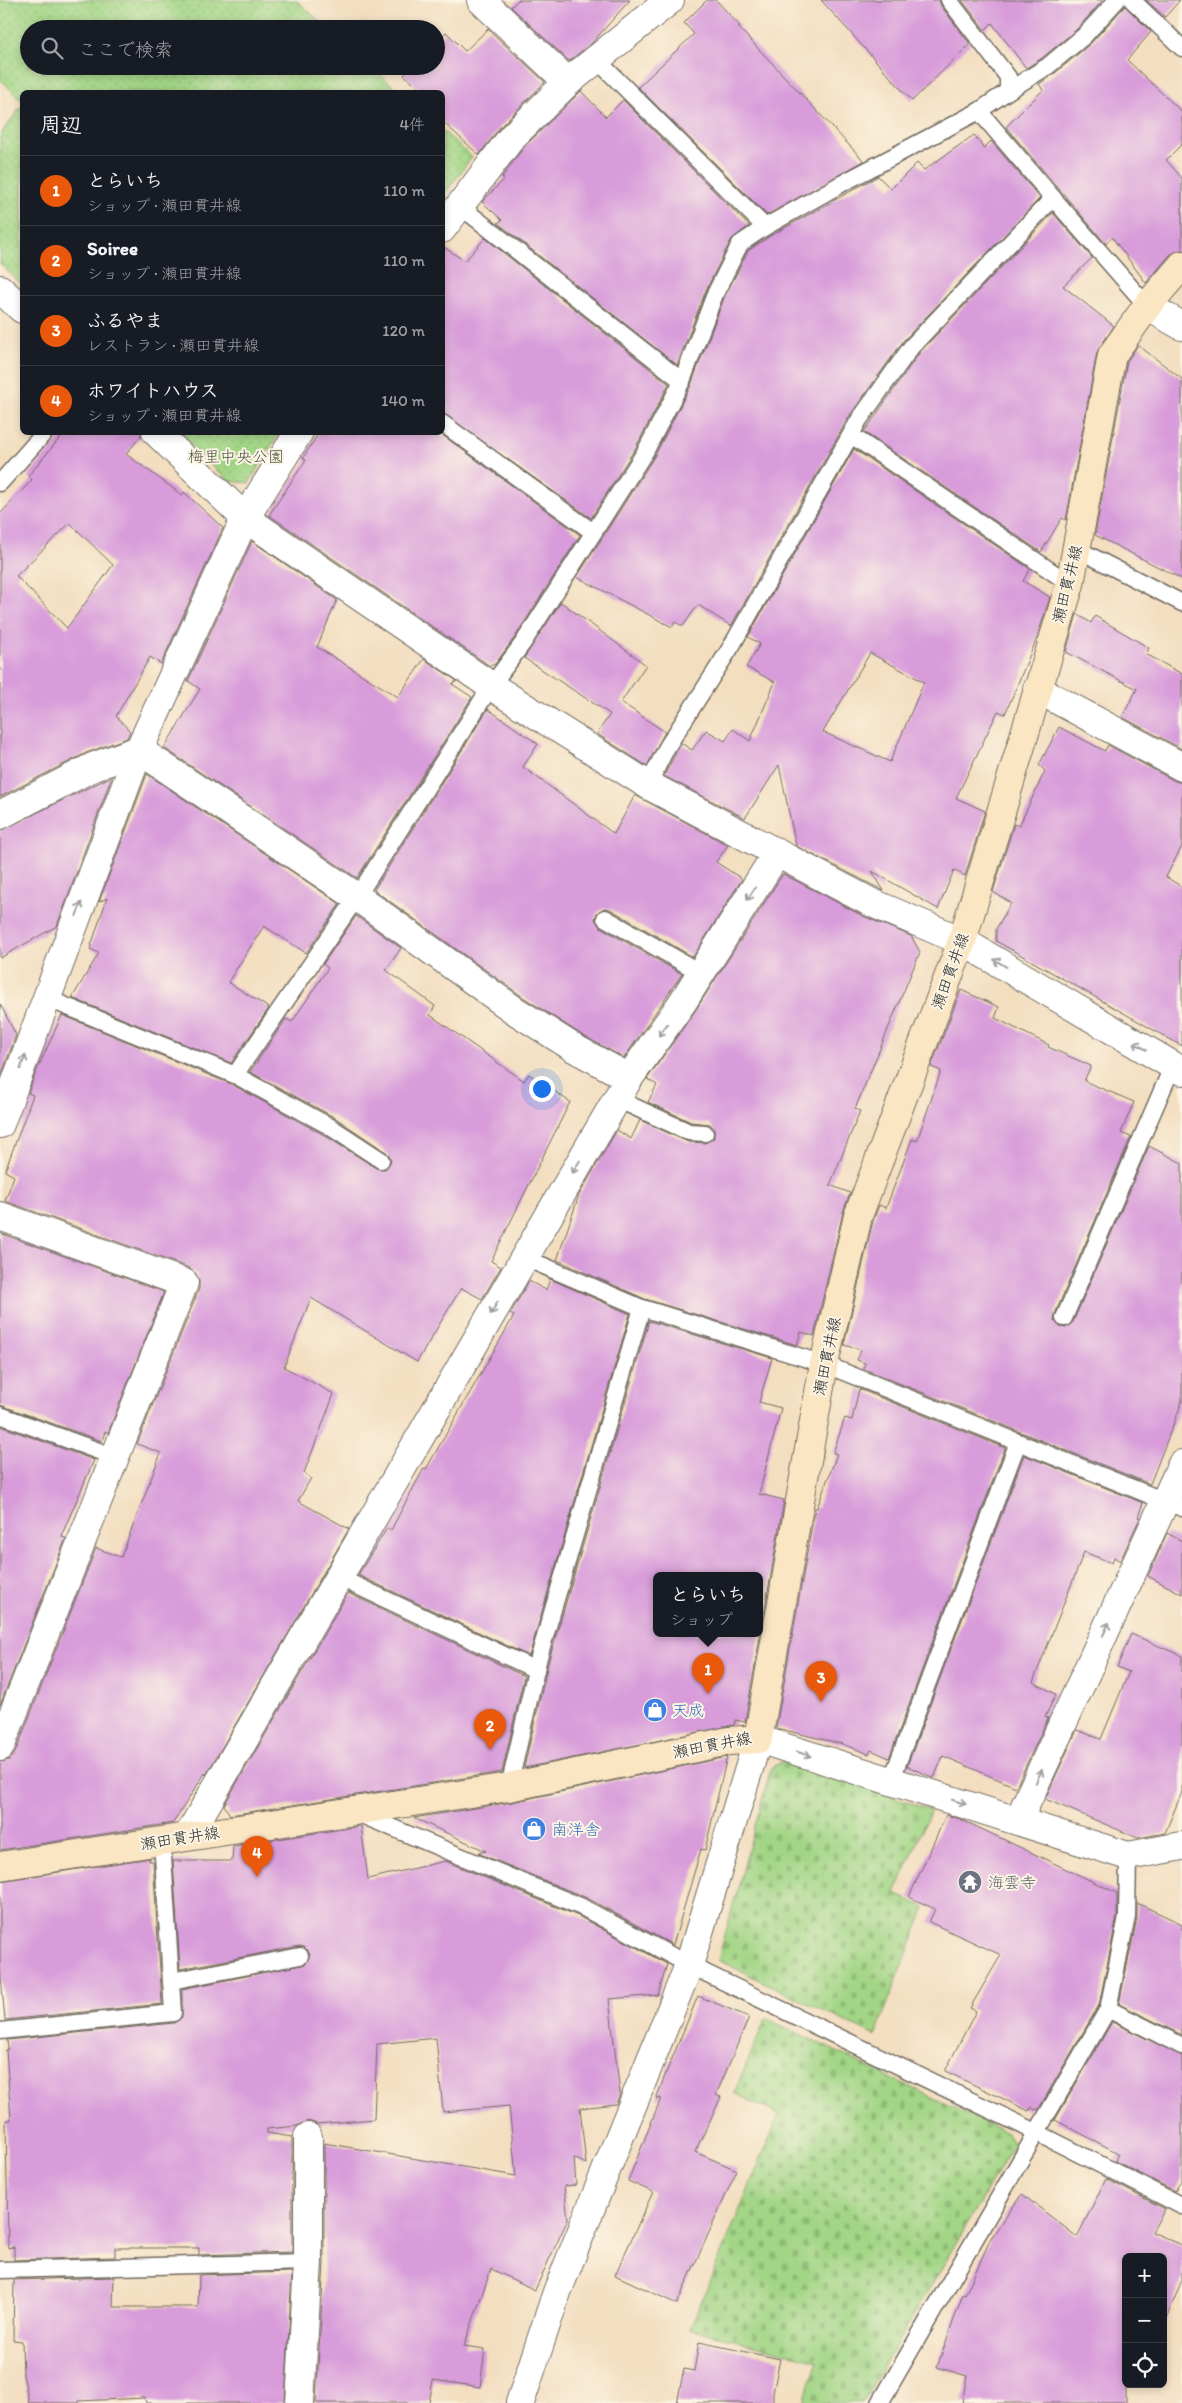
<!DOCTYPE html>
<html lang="ja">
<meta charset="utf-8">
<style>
:root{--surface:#171b24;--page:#242831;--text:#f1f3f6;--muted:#9ea1a6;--line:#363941;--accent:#ea580c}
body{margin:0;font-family:Itim,"Klee One",sans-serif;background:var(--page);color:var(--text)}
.controls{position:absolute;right:15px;bottom:15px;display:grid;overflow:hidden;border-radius:8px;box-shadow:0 2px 8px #0003}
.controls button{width:45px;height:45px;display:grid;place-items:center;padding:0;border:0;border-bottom:1px solid var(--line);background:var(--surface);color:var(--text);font:25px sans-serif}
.you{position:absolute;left:541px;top:1088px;width:18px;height:18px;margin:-12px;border:4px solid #fff;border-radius:50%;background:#1a73e8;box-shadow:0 0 0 8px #1a73e833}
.badge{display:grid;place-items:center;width:32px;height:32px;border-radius:50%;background:var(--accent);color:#fff;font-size:16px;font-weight:700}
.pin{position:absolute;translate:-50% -41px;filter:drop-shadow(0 1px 2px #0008)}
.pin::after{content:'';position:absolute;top:26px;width:18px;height:15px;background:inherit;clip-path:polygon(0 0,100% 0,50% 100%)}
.popup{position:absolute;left:653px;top:1572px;width:110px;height:65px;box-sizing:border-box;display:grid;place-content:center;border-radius:8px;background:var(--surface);filter:drop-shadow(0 1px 4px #0005);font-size:16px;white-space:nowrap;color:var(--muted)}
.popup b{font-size:19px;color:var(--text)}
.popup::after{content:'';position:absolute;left:50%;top:100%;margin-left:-10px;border:10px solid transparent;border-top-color:var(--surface)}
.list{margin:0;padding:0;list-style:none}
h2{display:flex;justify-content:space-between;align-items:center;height:65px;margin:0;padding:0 20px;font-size:21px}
h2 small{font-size:16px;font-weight:400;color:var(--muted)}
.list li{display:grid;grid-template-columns:32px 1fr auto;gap:15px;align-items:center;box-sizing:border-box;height:70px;padding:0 20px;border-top:1px solid var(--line)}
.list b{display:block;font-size:19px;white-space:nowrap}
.list p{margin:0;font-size:16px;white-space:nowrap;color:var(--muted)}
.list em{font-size:16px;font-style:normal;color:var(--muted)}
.icon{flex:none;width:28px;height:28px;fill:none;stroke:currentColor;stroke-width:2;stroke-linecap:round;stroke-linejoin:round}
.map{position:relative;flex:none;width:1182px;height:2403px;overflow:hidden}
.search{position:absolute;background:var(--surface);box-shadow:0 2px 8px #0003;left:20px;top:20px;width:425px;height:55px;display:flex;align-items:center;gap:12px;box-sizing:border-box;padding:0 18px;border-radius:28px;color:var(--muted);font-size:19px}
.panel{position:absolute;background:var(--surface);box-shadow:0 2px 8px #0003;left:20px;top:90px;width:425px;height:345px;border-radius:8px}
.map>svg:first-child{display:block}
</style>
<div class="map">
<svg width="1182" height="2403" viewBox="0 0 1182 2403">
<defs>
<pattern id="cemetery-stones" width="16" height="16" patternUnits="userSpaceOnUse" patternTransform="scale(1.25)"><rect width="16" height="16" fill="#a2d585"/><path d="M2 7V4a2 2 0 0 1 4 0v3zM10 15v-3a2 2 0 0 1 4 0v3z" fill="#8cb773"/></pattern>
<pattern id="park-dots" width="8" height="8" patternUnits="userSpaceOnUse" patternTransform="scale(1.25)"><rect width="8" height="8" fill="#a2d585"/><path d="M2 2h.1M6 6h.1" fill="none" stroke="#8cb773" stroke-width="1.8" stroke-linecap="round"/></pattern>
</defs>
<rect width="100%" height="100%" fill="#fcf5e5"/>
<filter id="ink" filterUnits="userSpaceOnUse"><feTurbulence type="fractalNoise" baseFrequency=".02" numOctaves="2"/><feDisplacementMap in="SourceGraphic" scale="10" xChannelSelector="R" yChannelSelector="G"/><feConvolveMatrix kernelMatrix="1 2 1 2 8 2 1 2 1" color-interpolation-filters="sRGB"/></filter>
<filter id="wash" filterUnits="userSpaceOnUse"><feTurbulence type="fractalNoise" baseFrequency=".0096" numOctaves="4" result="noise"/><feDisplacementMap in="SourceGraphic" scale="20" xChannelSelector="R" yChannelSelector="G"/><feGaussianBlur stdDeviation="1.12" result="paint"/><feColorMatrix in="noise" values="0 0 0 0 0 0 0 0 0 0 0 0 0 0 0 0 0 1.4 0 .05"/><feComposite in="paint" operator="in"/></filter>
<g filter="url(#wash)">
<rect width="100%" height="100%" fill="#f3dec0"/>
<g fill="url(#cemetery-stones)" stroke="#668058">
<path d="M786,1759L931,1810L895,1894L925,1907L875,2036L718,1960L771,1768Z"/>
<path d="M766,2018L1007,2133L1014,2144L862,2403H803L818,2361L690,2329L779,2115L734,2093Z"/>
</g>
<g fill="url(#park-dots)" stroke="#668058">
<path d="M0,0H296L328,29H29V66H370L400,92H22V101L0,79Z"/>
<path d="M22,105V285L0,264V135Z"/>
<path d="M443,131L472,157L443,196Z"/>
<path d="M178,433H279L249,483L228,481Z"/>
</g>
<g id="blocks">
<g fill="#d89cda" fill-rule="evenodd">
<path d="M518,0H630L592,43L569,61L511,7Z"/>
<path d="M707,0H716L740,26L738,27L864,161L767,215L638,87L694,34L684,23Z"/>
<path d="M821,0H939L941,6L970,44L912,101Z"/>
<path d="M962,0H1103L1077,29L1042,58L1026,68L992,23L985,30Z"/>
<path d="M1146,0H1180L1165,17Z"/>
<path d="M1125,6L1151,32L1127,60L1182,112V144L1166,160L1182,178V250L1170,255L1146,283L1112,237L1106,244L1006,127L1043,90L1039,84L1054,74L1090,44Z"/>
<path d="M488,29L545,82L501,126L479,155L442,121V92H423L404,75L412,66H436V42L446,32L465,51Z"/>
<path d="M581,91L606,117L623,100L749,226L731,240L706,290L677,365L498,223L502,220L482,202L504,179L502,177L524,147Z"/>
<path d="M974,135L984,148L991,141L1040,198L904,340L850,415L731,626L698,605L683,626L675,622L672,627L577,577L654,457L691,385L724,298L748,251L770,236L878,176L891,189L917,163L924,170Z"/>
<path d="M1053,213L1092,258L1063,286L1114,326L1097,352L1066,520L1062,518L1041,552L864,432L920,352Z"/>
<path d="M485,238L669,384L636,447L591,518L442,413V246L465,261Z"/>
<path d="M1138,345L1182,379V579L1095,535L1127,361Z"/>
<path d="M65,432H141V436L126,454L182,495L184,492L223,528L161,664L150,657L116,716L130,731L127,738L86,753L0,797V514L32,480L28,476ZM70,523L113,565L67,628L16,576Z"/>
<path d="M319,432H438L580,535L515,637L495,664L490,666L269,515L306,460L303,458Z"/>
<path d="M854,449L1030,569L1023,581L1050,597L1037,638L1005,714L998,711L956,798L985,811L965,876L954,870L938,909L872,871L884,891L796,846L779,765L745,818L664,776L681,743L692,750L706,730L725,741L733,729L750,741L775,682L746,667L760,644L748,637ZM870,653L924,682L890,762L823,732Z"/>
<path d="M252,541L337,600L317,647L398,697L424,659L457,681L452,684L472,697L357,878L164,748L200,689L188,681Z"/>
<path d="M561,602L646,665L621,702L665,732L647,766L597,734L610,714L524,658Z"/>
<path d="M1077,614L1091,623L1095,616L1149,648L1146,654L1182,674V749L1122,717L1137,689L1066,652Z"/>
<path d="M488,709L538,744L523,767L614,834L635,795L728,845L716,862L742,879L693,957L610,909L604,908L597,913L595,919L600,927L682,974L624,1058L582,1035L523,997L374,890Z"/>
<path d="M1059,727L1105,751L1108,745L1175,781L1182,783V846L1166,877L1182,887V1046L996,941V929L1011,903L993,892L1014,824L1019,826L1045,771L1039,765Z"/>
<path d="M147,774L340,904L306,953L264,926L228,982L269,1008L231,1063L72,998L99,953L90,949L107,898L99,902Z"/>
<path d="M112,776L57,926L0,958V831Z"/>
<path d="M783,874L863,916L911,936L920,952L855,1109L860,1111L830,1185L850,1193L843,1212L814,1336L801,1332L797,1345L645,1299L557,1260L579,1195L617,1130L631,1139L640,1120L688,1142L705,1143L714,1138V1129L710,1124L691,1122L648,1102L657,1085L647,1079L695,1011Z"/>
<path d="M356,916L401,948L386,970L435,1006L430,1015L524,1081L529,1074L570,1102L491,1261L501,1267L482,1299L461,1288L417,1362L311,1298L284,1367L334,1394L304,1473L311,1478L298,1501L349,1529L206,1775L205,1773L173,1823L0,1850V1762L9,1760L15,1753L96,1548L121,1557L161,1453L137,1444L199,1289V1281L196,1274L189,1268L5,1201L14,1176L5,1171L33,1095L28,1093L36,1072L62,1015L231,1084L324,1135L376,1168L385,1169L391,1161L386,1152L334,1117L250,1072L286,1019L292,1022L328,968L323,964Z"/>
<path d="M961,990L999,1007L995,1018L1049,1045L1048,1047L1091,1066L1084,1081L1134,1102L1121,1133L1131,1137L1055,1314L1054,1320L1060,1327L1066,1328L1073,1322L1149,1146L1182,1163V1402L1150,1484L864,1369L865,1363L857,1360L861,1350L844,1345L873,1221L879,1205L886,1208L912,1139L917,1141L941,1071L931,1067Z"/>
<path d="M0,1004L16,1035L0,1079Z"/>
<path d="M0,1233L164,1292L108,1433L105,1431L102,1441L0,1405Z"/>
<path d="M550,1279L630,1314L529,1656L358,1575L387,1528L391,1530L424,1468L426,1469L514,1316L510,1314L529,1281L546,1290Z"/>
<path d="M649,1321L772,1358L759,1402L781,1408L759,1494L784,1500L745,1722L735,1720L734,1725L524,1768L549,1660ZM657,1575H759V1633H657Z"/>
<path d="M859,1389L1005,1448L889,1758L871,1750L869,1754L842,1744L776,1728L815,1508H817L837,1454L833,1453L845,1418L852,1420Z"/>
<path d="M0,1426L94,1460L63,1532L62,1537L66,1538L0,1705Z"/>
<path d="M1024,1455L1143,1503L1138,1517L1140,1518L1120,1561L1114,1557L1112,1563L1084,1552L1033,1682L1056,1694L1045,1717L1048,1718L1016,1787L943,1756L934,1778L907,1766Z"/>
<path d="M1167,1533L1182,1541V1594L1148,1576Z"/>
<path d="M348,1593L524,1676L502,1772L230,1815L224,1805Z"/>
<path d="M1131,1634L1182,1656V1792L1165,1833L1138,1838L1045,1799L1077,1730L1101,1739L1129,1672L1117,1667Z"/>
<path d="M727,1757L705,1850L701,1849L673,1945L587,1898L478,1853L486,1851L414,1818L512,1802Z"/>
<path d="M946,1815L960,1819L1117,1893V1916L1099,2005L1038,2110L1031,2107L1029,2111L945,2071L976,2011L970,2008L1001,1955L929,1922L935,1909L909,1897Z"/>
<path d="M361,1826L368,1879L445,1861L578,1916L667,1964L658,1995L609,1999L620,2094L616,2104L580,2108L586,2164L574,2158L576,2185L564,2186L568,2219L535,2290L491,2269L464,2346L485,2349L480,2387L433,2380L429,2403H316L324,2263V2143L516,2176L509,2106L443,2112L436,2038L377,2044L374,2119L317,2124L308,2121L297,2126L267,2129V2133L292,2137V2252L199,2255V2248H115V2257L14,2260V2247L8,2248L6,2120H11L6,2050L8,2049L7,2040L174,2023L182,2017V1989L306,1964L310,1954L304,1947L299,1946L180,1969L173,1861H232L233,1846Z"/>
<path d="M150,1858L149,1861H153L162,2004L5,2020L0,1966V1881Z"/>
<path d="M1137,1903L1182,1924V2035L1119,2004L1137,1919Z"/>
<path d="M698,1996L749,2017L716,2095L721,2097L695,2152L737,2170L677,2304L615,2275L653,2192L628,2181L661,2098L656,2099L666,2073Z"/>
<path d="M1112,2022L1182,2056V2180L1175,2191L1115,2161L1118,2153L1055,2120Z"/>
<path d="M1106,2179L1165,2209L1152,2232L1182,2245V2280L1166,2320L1163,2319V2257H1126V2403H962L967,2376L937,2367L963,2294L965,2295L991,2238L1022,2194L1077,2237Z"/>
<path d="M292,2272L285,2403H146L145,2398L78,2401V2403H29L23,2375L22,2341L13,2340L14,2280L114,2277L113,2307H198L199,2275Z"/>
<path d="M699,2342L780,2359L773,2393V2403H677L684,2369L694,2371Z"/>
</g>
</g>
</g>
<g filter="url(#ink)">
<use href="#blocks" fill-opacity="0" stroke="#716a5f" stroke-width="1"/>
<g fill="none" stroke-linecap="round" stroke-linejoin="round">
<g stroke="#716a5f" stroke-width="19">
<g id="lane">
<path d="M1132,0L1182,48"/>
<path d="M596,59L765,227"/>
<path d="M1008,91L1048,66L1084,36L1117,0"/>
<path d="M1053,198L1147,306"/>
<path d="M460,206L682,381"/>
<path d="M442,423L593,532"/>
<path d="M851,435L1070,584"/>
<path d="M0,483L45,432"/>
<path d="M1077,549L1182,603"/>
<path d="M648,785L667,747L731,647L859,420L912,346L1053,198L979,111"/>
<path d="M605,918L701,973"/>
<path d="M46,998L235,1075L329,1126L381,1160"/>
<path d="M235,1075L357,897L491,686L523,643L645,452L682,381L715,294L740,244L765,227L841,184L979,111L1008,91V77L949,0"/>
<path d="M617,1099L689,1132L705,1133"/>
<path d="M523,1257L642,1308L824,1364L1182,1508"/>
<path d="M1064,1318L1173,1065"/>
<path d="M0,1415L115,1457"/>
<path d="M338,1577L536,1670"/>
<path d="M891,1781L1018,1442"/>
<path d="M509,1787L539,1657L642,1308"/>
<path d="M357,1813L582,1907L689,1965L1036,2132L1182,2206"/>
<path d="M171,1981L300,1956"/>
<path d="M1108,2009L1182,2046"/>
<path d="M0,2031L173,2013L162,1840"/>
<path d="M0,2270L308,2262"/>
<path d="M880,2403L1108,2009L1127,1917L1128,1856"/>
</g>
</g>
<g stroke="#716a5f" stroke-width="30">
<g id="street">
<path d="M481,0L568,82"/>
<path d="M442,229L512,137L568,82L670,0"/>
<path d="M0,289L22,309"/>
<path d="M1147,306L1182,326"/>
<path d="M156,432L245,518L491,686L648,785L870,902L962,941L1182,1071"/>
<path d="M1037,689L1182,767"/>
<path d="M0,815L93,767L139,750L357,897L514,1010L574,1048L629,1078"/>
<path d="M0,1124L139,750L245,518L299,432"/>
<path d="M0,1216L184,1283L0,1747"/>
<path d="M1018,1821L1182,1464"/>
<path d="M188,1836L629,1078L682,1003L777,853"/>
<path d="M300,2403L308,2262V2137"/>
<path d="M520,2403L557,2292L689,1965L758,1739L1128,1856L1182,1846"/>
</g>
</g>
<g stroke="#716a5f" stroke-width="30">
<path id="secondary" d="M0,1866L509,1787L729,1741L758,1739L824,1364L858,1216L962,941L1070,584L1112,355L1147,306L1182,265"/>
</g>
<use href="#lane" stroke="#fff" stroke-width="16"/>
<use href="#street" stroke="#fff" stroke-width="28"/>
<use href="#secondary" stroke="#fbe6c3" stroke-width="28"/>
</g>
<defs><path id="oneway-shaft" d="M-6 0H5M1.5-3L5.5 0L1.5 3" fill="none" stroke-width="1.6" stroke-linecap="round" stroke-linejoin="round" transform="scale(1.25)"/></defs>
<g stroke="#a0a0a0">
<use href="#oneway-shaft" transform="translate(751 894) rotate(122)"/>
<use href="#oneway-shaft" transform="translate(79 909) rotate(-69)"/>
<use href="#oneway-shaft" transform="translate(1000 963) rotate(-149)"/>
<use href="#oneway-shaft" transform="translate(663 1030) rotate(125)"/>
<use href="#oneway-shaft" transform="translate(1140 1046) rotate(-149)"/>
<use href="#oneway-shaft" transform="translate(23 1062) rotate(-70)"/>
<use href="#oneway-shaft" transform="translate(576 1167) rotate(121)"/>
<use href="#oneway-shaft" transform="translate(494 1308) rotate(120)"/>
<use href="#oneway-shaft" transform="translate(1106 1629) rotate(-65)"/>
<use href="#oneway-shaft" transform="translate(804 1754) rotate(18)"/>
<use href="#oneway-shaft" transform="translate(1039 1776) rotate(-65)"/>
<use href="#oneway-shaft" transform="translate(959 1802) rotate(17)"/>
</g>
</g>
<defs>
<g id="shop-disc" transform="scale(1.25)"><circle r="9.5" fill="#3f7fe0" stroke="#fcf5e5"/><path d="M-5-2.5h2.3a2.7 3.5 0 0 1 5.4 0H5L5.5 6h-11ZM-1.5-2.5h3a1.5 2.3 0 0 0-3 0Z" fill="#fff"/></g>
<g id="temple-disc" transform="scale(1.25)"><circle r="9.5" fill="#6b7280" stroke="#fcf5e5"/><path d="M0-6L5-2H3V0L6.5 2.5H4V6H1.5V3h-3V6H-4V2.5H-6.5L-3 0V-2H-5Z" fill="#fff"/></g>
</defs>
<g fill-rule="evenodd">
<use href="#shop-disc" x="655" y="1710"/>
<use href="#shop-disc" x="534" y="1829"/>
<use href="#temple-disc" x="970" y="1882"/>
</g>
<g text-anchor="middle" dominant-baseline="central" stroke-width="4" stroke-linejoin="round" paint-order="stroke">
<g font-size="16" fill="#495642" stroke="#fcf5e5">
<text x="236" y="456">梅里中央公園</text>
</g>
<g font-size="16" fill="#2b2b2b" stroke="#fcf5e5">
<text transform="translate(1067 584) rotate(-76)">瀬田貫井線</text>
<text transform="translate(950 971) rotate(-70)">瀬田貫井線</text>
<text transform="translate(827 1356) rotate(-78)">瀬田貫井線</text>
<text transform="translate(712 1745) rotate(-11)">瀬田貫井線</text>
<text transform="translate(180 1838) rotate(-9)">瀬田貫井線</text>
</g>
<g font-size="16" fill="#366cbe" stroke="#fcf5e5" text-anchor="start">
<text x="672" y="1710">天成</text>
<text x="552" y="1829">南洋舎</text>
</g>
<g font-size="16" fill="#5b616d" stroke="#fcf5e5" text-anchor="start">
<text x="988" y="1882">海雲寺</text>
</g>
</g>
</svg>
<div class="controls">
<button>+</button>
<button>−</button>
<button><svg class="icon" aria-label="locate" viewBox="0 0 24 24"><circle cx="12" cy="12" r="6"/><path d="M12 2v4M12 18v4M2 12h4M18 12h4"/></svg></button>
</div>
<div class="you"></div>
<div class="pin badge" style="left:708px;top:1694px">1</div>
<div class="popup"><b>とらいち</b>ショップ</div>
<div class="pin badge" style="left:490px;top:1750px">2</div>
<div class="pin badge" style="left:821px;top:1702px">3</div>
<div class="pin badge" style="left:257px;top:1877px">4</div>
<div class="search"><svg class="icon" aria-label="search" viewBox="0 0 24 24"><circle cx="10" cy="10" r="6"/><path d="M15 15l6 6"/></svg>ここで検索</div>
<section class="panel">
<h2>周辺<small>4件</small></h2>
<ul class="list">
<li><span class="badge">1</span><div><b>とらいち</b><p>ショップ · 瀬田貫井線</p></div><em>110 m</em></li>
<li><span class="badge">2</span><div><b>Soiree</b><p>ショップ · 瀬田貫井線</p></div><em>110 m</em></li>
<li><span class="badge">3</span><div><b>ふるやま</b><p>レストラン · 瀬田貫井線</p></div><em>120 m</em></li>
<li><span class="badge">4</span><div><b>ホワイトハウス</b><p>ショップ · 瀬田貫井線</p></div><em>140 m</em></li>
</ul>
</section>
</div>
